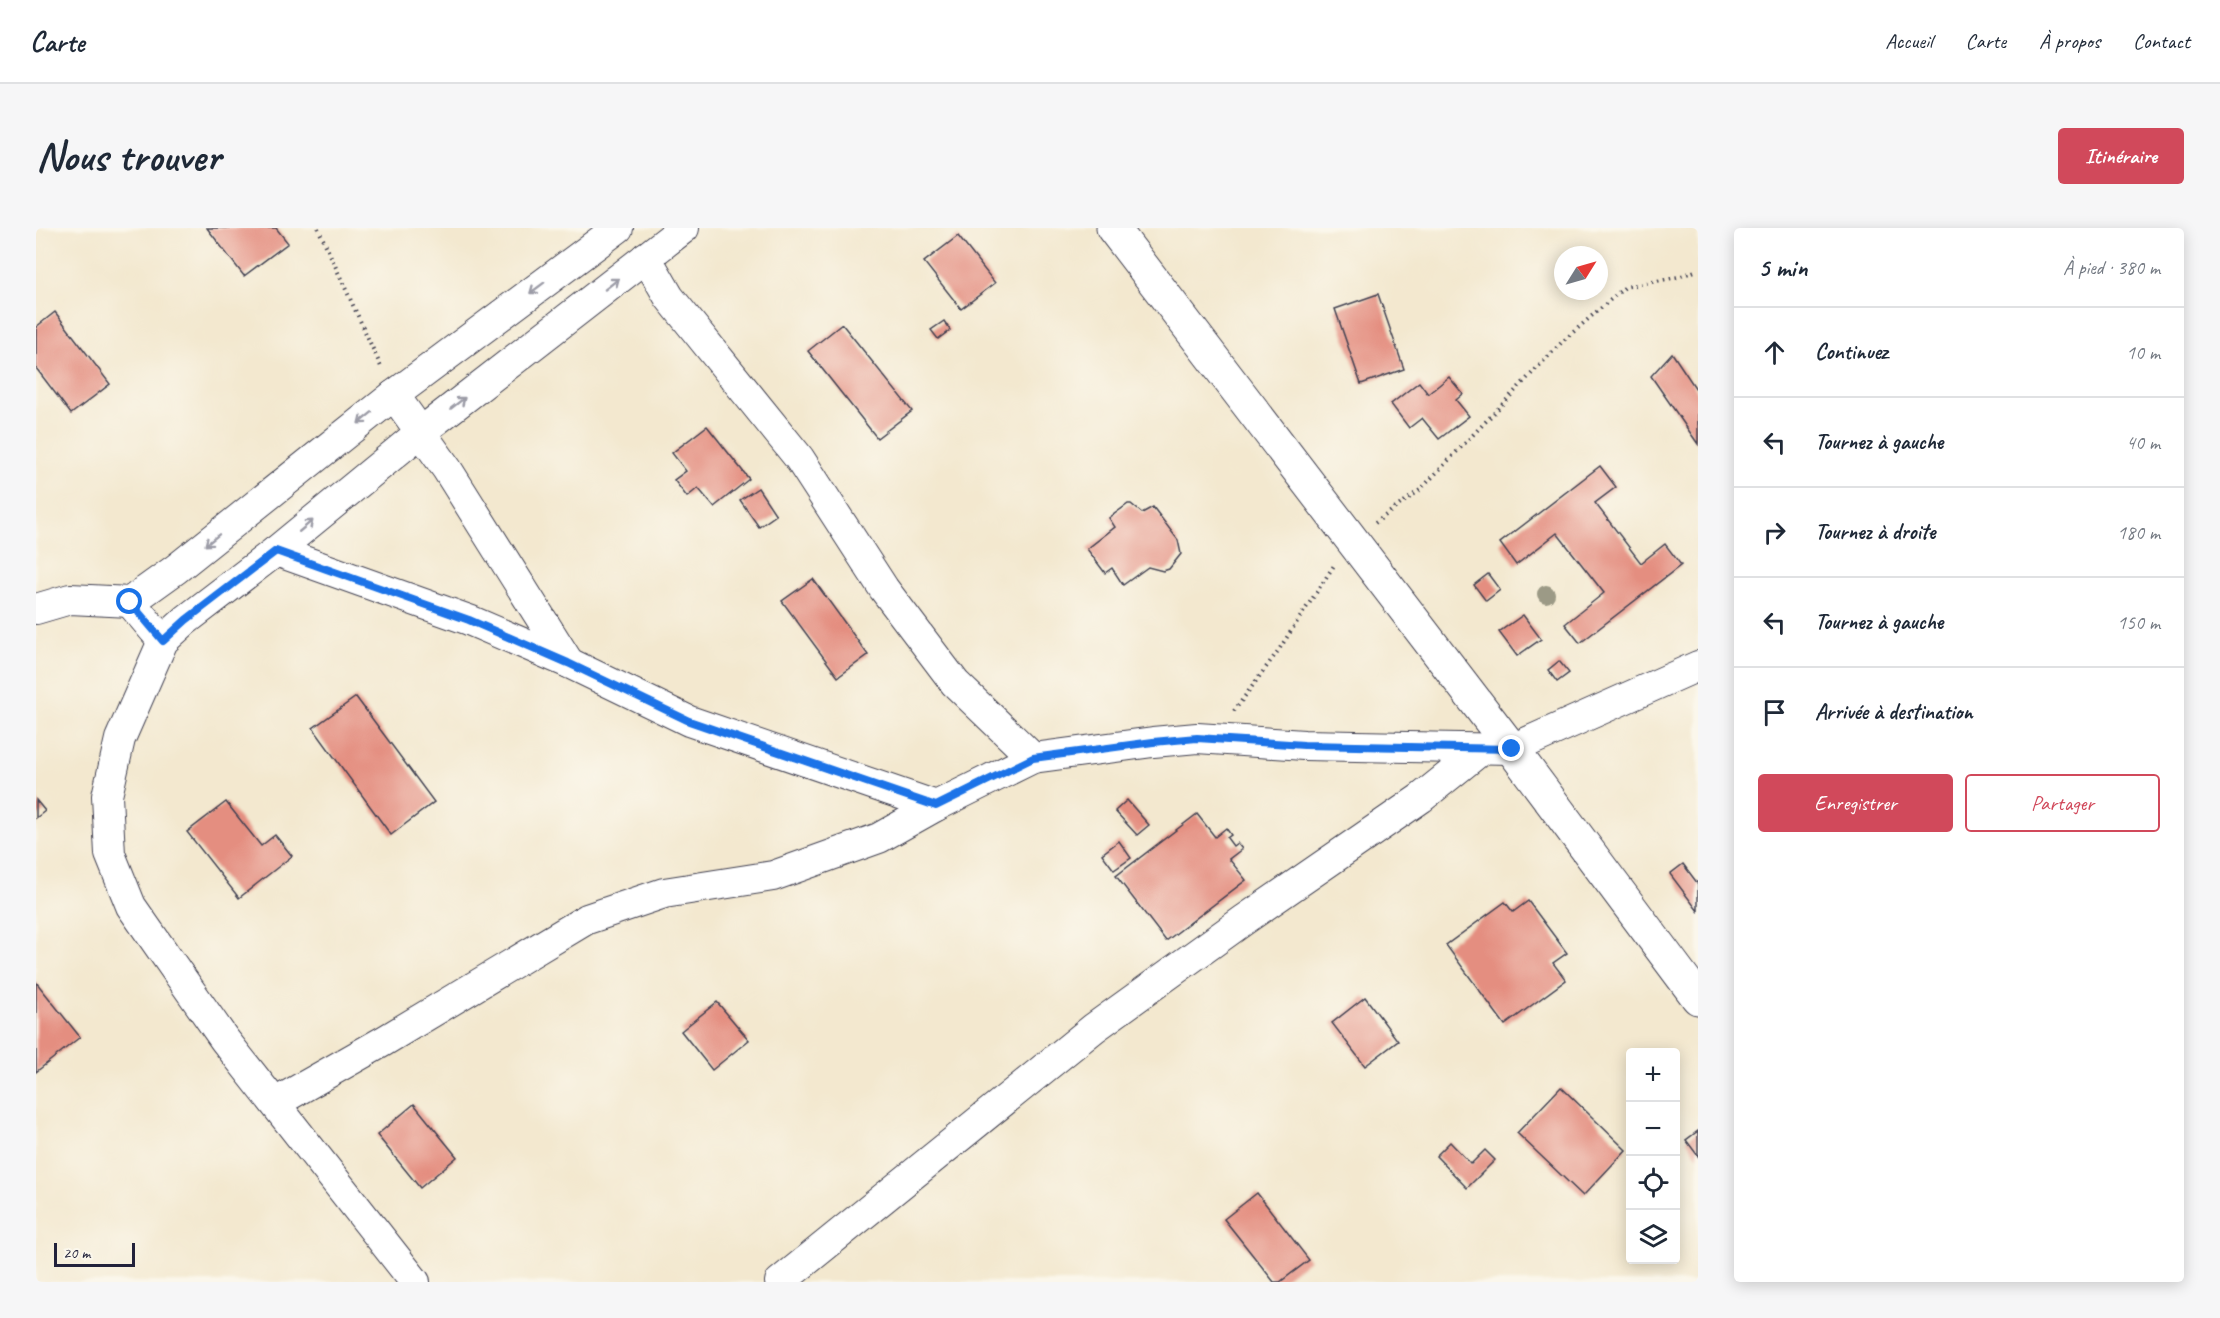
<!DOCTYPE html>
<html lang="fr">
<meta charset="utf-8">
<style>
:root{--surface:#fff;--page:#f6f6f7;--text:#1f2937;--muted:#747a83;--line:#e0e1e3;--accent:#d1495b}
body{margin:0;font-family:Caveat,sans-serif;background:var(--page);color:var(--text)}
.controls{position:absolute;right:18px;bottom:18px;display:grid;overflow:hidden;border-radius:6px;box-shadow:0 3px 15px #0003}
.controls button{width:54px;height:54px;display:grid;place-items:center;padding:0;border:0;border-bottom:2px solid var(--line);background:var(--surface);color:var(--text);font:30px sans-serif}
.compass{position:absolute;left:1518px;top:18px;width:54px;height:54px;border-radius:50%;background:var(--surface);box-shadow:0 3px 15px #0003;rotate:53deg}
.scale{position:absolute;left:18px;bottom:15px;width:81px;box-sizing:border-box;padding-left:6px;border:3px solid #22223b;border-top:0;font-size:16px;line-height:21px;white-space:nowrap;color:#22223b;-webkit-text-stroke:4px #fbf7ec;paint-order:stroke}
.stop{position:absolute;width:18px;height:18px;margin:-14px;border:4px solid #1a73e8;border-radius:50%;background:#fff}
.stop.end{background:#1a73e8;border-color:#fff;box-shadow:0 2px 6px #0008}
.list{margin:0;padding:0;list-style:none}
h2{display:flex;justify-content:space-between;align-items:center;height:78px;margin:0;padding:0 24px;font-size:26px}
h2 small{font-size:20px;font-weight:400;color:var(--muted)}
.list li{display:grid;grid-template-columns:39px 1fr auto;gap:18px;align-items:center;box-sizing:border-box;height:90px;padding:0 24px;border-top:2px solid var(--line)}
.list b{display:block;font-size:22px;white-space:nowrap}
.list em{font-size:20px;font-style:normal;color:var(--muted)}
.actions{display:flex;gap:12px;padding:18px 24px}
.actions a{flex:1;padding:14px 0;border:2px solid var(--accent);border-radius:6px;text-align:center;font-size:21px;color:var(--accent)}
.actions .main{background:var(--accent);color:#fff}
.icon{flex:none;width:33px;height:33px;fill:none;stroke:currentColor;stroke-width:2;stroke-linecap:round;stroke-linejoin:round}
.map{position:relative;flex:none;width:1662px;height:1054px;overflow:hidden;border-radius:6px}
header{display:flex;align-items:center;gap:36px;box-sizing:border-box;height:84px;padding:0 30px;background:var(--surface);border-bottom:2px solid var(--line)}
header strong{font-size:28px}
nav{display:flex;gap:33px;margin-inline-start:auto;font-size:21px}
.intro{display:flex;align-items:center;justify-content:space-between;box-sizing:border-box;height:144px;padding:0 36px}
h1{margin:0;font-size:42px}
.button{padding:15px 27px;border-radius:6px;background:var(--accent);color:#fff;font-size:21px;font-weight:700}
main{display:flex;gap:36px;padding:0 36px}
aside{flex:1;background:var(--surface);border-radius:6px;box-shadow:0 3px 15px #0003}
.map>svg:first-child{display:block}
</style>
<header>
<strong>Carte</strong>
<nav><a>Accueil</a><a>Carte</a><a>À propos</a><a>Contact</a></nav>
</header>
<div class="intro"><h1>Nous trouver</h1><a class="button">Itinéraire</a></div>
<main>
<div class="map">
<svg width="1662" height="1054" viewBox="0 0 1662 1054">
<rect width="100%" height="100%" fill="#fbf7ec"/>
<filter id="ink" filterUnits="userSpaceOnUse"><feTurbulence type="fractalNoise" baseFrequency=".0167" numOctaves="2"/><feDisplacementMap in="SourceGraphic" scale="12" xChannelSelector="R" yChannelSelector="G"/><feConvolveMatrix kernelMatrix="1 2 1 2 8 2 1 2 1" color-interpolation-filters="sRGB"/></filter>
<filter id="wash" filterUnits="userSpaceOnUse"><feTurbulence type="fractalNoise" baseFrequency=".008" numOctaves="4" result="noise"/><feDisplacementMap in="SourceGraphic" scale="24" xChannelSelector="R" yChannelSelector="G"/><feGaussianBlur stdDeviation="1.35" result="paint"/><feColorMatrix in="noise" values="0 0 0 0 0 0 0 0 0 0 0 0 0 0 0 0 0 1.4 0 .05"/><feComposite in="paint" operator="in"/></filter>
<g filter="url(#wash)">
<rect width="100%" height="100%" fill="#f3e8cf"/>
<g id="blocks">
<g fill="#e48e80">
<path d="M171,0H240L252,15L208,48Z"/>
<path d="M922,8L959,55L925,81L888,34Z"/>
<path d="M1342,66L1368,141L1325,156L1299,81Z"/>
<path d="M19,84L74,156L35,186L0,140V99Z"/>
<path d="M908,93L914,102L902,111L895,102Z"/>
<path d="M806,96L876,183L841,210L772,123Z"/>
<path d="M1636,125L1662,164V216L1615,148Z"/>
<path d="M1413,149L1427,166L1420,172L1433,188L1403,211L1386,190L1373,200L1355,176L1383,154L1392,166Z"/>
<path d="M671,198L713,251L678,279L662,260L651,269L638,252L650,243L636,225Z"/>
<path d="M1564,238L1580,259L1559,275L1605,335L1629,316L1645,337L1544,415L1529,396L1568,365L1521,305L1480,337L1464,315Z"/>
<path d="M722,260L740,287L723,299L704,272Z"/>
<path d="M1092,276H1095L1106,285L1117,279L1142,312L1145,326L1133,341L1127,343L1112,339L1087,357L1076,340L1069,345L1051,321L1079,299L1073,290Z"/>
<path d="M1452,346L1464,362L1450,373L1438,357Z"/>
<path d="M777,351L832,427L802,449L746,373Z"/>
<path d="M1487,387L1505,411L1481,428L1463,404Z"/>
<path d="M1523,433L1533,445L1521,454L1512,442Z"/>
<path d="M320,469L398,574L355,607L277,500Z"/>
<path d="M0,572L9,583L0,590Z"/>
<path d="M1091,572L1113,597L1101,607L1079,583Z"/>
<path d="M190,574L225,618L239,607L256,628L203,670L151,604Z"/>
<path d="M1161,586L1179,609L1190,600L1195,607L1191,610L1197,618L1201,615L1206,621L1193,631L1210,652L1130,713L1080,648Z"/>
<path d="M1083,613L1095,630L1078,642L1066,626Z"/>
<path d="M1647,636L1662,656V683L1634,646Z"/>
<path d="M1492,673L1531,725L1517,735L1530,752L1469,797L1410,717L1469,674L1477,684Z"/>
<path d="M0,754L44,809L0,844Z"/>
<path d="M1329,769L1362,813L1329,838L1296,795Z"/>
<path d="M681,774L713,812L676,842L645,803Z"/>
<path d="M1525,859L1590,922L1547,968L1481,905Z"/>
<path d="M378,876L421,929L384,960L341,907Z"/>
<path d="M1662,903V928L1650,912Z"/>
<path d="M1414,914L1435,936L1449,922L1459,932L1431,960L1400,928Z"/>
<path d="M1221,965L1273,1032L1244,1054H1238L1188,991Z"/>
</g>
</g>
</g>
<g filter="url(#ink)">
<use href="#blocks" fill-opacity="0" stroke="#414051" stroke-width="1.5"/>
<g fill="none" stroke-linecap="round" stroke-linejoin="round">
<g stroke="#414051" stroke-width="32">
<g id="minor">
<path d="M610,29L633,69L763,230L848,361L919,455L997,530"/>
<path d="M358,167L411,241L533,435"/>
<path d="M240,323L433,392L533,435L653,493L900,578L997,530L1117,514L1161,510L1268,517L1476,521L1662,438"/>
<path d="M94,374L127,413"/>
<path d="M0,381L34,371L94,374L140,341L358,167L582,0"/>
<path d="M239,875L348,813L551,691L628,665L737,648L843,610L900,578"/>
<path d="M379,1054L188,811L95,678L74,626L71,568L84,511L127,413L150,392L240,323L385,204L648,0"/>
<path d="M744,1054L1058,800L1208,692L1385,570L1446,521"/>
</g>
</g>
<g stroke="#414051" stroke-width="35">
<path id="primary" d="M1077,0L1476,521L1662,770"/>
</g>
<g stroke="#414051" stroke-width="4" stroke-dasharray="1.5 4.5" stroke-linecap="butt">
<path d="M282,0L346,141"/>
<path d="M1339,295L1384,262L1526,114L1589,59L1642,49L1662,42"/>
<path d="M1198,483L1242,423L1299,336"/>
</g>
<use href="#minor" stroke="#fff" stroke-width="30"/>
<use href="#primary" stroke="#fff" stroke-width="33"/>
</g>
<circle fill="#9c9a86" cx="1510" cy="366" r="9"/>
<defs><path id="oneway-shaft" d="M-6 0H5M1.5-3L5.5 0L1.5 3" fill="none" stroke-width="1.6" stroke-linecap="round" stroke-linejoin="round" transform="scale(1.5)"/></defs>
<g stroke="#9c9ca7">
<use href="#oneway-shaft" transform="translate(576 56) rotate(-38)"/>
<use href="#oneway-shaft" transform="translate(501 60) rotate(143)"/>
<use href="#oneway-shaft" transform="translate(422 175) rotate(-38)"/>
<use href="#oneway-shaft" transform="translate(329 190) rotate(141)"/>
<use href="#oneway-shaft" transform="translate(270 298) rotate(-40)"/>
<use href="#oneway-shaft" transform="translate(176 312) rotate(141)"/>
</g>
</g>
<g fill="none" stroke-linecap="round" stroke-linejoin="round" filter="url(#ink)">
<path stroke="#1a73e8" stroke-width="8" d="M94,374L127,413L150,392L240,323L433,392L532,435L653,493L900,578L997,530L1117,514L1161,510L1268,517L1476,521"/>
</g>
</svg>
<div class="controls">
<button>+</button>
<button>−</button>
<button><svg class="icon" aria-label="locate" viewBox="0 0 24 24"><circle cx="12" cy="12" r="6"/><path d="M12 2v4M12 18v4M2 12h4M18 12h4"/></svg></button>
<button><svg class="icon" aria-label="layers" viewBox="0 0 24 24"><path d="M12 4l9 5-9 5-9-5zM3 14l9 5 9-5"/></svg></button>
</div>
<svg class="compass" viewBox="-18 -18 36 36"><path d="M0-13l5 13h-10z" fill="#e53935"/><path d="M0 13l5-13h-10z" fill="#747a83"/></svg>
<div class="scale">20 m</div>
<div class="stop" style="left:94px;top:374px"></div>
<div class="stop end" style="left:1476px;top:521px"></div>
</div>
<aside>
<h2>5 min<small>À pied · 380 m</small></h2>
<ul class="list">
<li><svg class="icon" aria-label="ahead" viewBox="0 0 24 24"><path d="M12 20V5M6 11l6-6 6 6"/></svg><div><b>Continuez</b></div><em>10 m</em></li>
<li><svg class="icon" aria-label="left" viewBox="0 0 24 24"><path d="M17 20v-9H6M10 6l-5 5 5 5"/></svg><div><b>Tournez à gauche</b></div><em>40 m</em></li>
<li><svg class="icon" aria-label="right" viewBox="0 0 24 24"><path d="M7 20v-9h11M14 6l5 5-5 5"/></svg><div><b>Tournez à droite</b></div><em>180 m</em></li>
<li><svg class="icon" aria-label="left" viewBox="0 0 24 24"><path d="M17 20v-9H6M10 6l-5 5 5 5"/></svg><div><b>Tournez à gauche</b></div><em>150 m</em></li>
<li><svg class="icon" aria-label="arrive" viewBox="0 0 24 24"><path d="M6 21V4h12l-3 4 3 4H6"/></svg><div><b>Arrivée à destination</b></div></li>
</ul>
<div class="actions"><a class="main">Enregistrer</a><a>Partager</a></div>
</aside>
</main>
